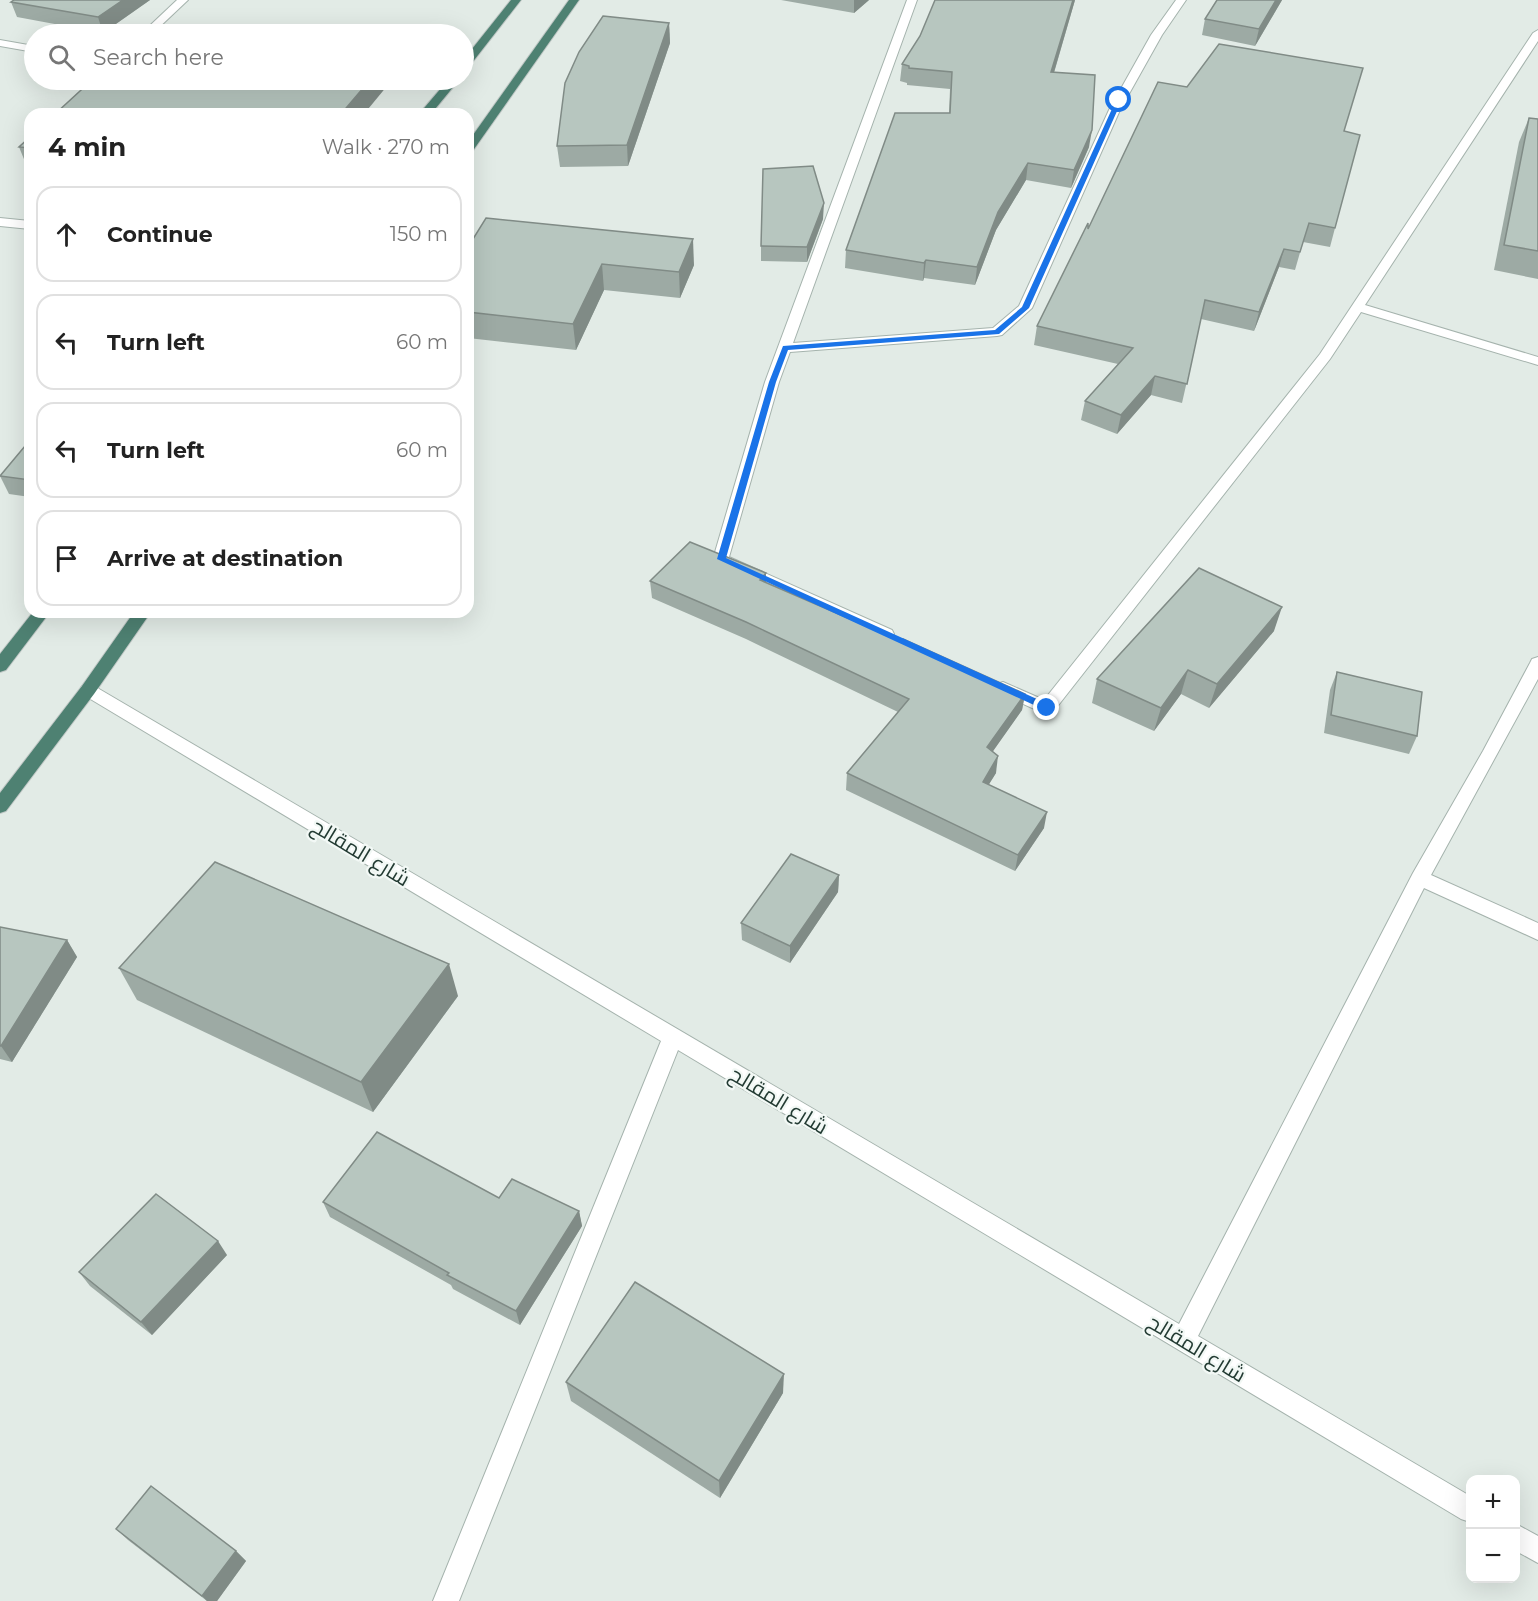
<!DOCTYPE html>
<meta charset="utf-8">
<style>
:root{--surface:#fff;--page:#f2f2f2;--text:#222;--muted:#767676;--line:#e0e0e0}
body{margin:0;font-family:Montserrat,Cairo,sans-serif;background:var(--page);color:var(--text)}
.controls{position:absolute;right:18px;bottom:18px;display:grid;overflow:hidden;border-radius:12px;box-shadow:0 6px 24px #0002}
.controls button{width:54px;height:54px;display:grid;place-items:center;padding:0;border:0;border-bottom:2px solid var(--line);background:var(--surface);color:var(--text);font:30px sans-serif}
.stop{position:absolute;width:18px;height:18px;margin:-14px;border:4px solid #1a73e8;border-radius:50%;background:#fff}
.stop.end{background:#1a73e8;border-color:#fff;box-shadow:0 2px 6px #0008}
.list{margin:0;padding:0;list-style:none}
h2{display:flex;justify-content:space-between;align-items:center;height:78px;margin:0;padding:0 24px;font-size:26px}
h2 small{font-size:20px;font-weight:400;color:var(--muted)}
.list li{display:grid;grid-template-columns:39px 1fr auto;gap:18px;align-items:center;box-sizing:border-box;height:96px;margin:0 12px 12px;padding:0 12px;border:2px solid var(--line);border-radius:18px}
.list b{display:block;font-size:22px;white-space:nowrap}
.list em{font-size:20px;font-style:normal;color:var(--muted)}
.icon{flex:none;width:33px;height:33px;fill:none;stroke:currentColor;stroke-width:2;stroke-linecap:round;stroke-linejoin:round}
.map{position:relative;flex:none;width:1538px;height:1601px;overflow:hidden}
.search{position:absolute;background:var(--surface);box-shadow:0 6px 24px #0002;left:24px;top:24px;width:450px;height:66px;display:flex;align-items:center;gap:15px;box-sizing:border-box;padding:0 21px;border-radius:33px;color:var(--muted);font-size:22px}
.panel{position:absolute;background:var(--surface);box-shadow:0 6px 24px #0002;left:24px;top:108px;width:450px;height:510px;border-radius:18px}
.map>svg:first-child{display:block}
</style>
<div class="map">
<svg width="1538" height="1601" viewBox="0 0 1538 1601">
<rect width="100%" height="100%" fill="#e2ebe6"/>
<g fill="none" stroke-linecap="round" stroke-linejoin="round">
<g stroke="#a5b3ad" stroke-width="2">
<g id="minor">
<path d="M177,0H188L152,34H141Z"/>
<path d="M907,0H917L793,343L993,328L1019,306L1109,110L1151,35L1176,0H1186L1162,35L1120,110L1032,308L1002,335L997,336L790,352L779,382L729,557L892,630L894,634L892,638L886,640L715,563L713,559L765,382Z"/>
<path d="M1538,30V41L1365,305L1538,357V365L1361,312L1330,359L1053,712L1047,714L1041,712L997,692L995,688L997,684L1003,682L1044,700L1320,354L1533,33Z"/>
<path d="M0,40L34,46V52L0,46Z"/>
<path d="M0,218L30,221V229L0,226Z"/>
<path d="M1538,657V679L1431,875L1538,923V940L1424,888L1198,1336L1470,1496V1522L1461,1519L678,1050L459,1601H433L661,1041L82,694L80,690L82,686H94L1179,1324L1413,873L1483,751L1530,663L1532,659Z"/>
<path d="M1516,1524L1538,1536V1563L1516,1551Z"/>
</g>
</g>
<g stroke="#c1c8c6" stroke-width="2">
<g id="trunk">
<path d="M511,0H521L468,68L464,69V59Z"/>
<path d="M569,0H579L472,152L468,154V142Z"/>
<path d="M448,80H459L431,114H419Z"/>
<path d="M33,612H50L6,670L0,672V654Z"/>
<path d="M134,612H151L94,694L6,811L0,813V793L82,686Z"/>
</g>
</g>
<use href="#minor" fill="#fff" fill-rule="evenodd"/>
<use href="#trunk" fill="#4e8172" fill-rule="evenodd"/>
</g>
<g fill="#9daaa4">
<path d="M150,0L103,33L17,17L11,2Z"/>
<path d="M781,0H869L854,13Z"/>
<path d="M1075,0L1054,73L1089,147L1071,188L1026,180L996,230L975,285L924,278L923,281L845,268L846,250L949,113L950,89L907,85V83L900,81L902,64L920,36Z"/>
<path d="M1217,0H1282L1255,46L1202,35L1205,19Z"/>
<path d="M669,23L670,43L628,166L560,167L557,146Z"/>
<path d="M1529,118L1538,119V279L1494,270L1519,142Z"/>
<path d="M1344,131L1335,228L1330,247L1303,242L1295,270L1279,267L1254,331L1201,319L1182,403L1151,395L1117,434L1081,420L1085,401L1118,364L1034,345L1037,326L1088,229Z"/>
<path d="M30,137V170L28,169L19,147Z"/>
<path d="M823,219L807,262L761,261V246Z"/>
<path d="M468,247L694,265L680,298L604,290L576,350L468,338Z"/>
<path d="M30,440V497L9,494L0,476Z"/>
<path d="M650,581L766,582L1025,694L1022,710L992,752L996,773L988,785L1044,828L1015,871L846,790L847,773L898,712L746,639L652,598Z"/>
<path d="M1274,631L1209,708L1181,694L1154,731L1092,703L1097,679Z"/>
<path d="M1337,672L1417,736L1409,754L1324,733L1330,690Z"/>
<path d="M839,875L838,892L790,963L742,940L741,923Z"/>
<path d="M0,928L67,940L77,957L12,1062L0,1059Z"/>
<path d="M119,968L458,996L373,1112L137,1000Z"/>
<path d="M499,1198L579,1211L582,1226L520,1325L453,1289L451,1285L330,1217L323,1202Z"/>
<path d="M227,1255L152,1335L90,1286L79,1272Z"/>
<path d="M566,1382L783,1393L720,1498L571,1401Z"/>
<path d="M116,1529L236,1551L246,1561L217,1601H207L128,1540Z"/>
</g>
<g fill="#808b86">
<path d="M123,0H150L103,33L98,17Z"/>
<path d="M854,0H869L854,13Z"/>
<path d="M1073,0H1075L1049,89L1051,72Z"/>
<path d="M1276,0H1282L1255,46L1259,29Z"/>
<path d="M669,23L670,43L628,166L627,145Z"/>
<path d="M370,80H392L364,114H341Z"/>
<path d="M1092,130L1089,147L1071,188L1074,170Z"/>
<path d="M1028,163L1026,180L996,230L975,285L977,267L998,212Z"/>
<path d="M824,203L823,219L807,262V247Z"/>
<path d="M693,239L694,265L680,298L679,272Z"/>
<path d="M1284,249L1279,267L1254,331L1259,312Z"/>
<path d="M926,260L924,278L923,281L924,263Z"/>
<path d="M602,264L604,290L576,350L573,324Z"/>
<path d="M1155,376L1151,395L1117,434L1121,415Z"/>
<path d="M766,573V590L760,580Z"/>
<path d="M1282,607L1274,631L1209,708L1217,684Z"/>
<path d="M1188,670L1181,694L1154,731L1161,708Z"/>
<path d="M1025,694L1022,710L984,764L987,747Z"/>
<path d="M998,756L996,773L980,799L983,782Z"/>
<path d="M1047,812L1044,828L1015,871L1018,855Z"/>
<path d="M839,875L838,892L790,963V946Z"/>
<path d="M67,940L77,957L12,1062L1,1046Z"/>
<path d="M449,964L458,996L373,1112L361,1082Z"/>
<path d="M579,1211L582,1226L520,1325L516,1311Z"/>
<path d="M218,1241L227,1255L152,1335L141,1322Z"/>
<path d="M784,1374L783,1393L720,1498L719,1481Z"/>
<path d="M236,1551L246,1561L217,1601H207L202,1596Z"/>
</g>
<g fill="#b7c6bf" stroke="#808b86" stroke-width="1.5">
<path d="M14,0H123L98,17L11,2Z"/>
<path d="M935,0H1073L1051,72L1095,75L1092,130L1074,170L1028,163L998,212L977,267L926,260L924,263L846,250L895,113H950L952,72L909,68V66L902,64L920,36Z"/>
<path d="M1217,0H1276L1259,29L1205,19Z"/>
<path d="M603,16L669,23L627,145L557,146L565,83L579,52Z"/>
<path d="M286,29L313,34H278Z"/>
<path d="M1219,44L1363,68L1344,131L1360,135L1335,228L1309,223L1300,252L1284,249L1259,312L1205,300L1187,384L1155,376L1121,415L1085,401L1133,348L1037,326L1088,223V229L1158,82L1187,87Z"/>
<path d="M92,80H370L341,114H55Z"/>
<path d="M1529,118L1538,119V251L1504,245Z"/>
<path d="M30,137V148L19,147Z"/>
<path d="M813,166L824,203L807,247L761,246L763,169Z"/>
<path d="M486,218L693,239L679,272L602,264L573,324L468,312V247Z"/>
<path d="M30,440V480L0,476Z"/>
<path d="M690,542L766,573L760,580L901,641L903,639L1025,694L987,747L998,756L983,782L1047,812L1018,855L847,773L909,699L746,622L650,581Z"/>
<path d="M1199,568L1282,607L1217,684L1188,670L1161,708L1097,679Z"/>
<path d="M1337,672L1422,692L1417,736L1331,715Z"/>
<path d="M791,854L839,875L790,946L741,923Z"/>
<path d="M215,862L449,964L361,1082L119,968Z"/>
<path d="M0,927L67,940L1,1046H0Z"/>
<path d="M377,1132L499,1198L512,1179L579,1211L516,1311L447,1275L449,1273L323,1202Z"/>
<path d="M156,1194L218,1241L141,1322L79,1272Z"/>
<path d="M635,1282L784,1374L719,1481L566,1382Z"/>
<path d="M151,1486L236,1551L202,1596L116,1529Z"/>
</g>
<path fill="#1a73e8" d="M1119,98L1122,100L1029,308L999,334L788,350L776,382L726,558L1050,705V710L1047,711L717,559L769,382L783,346L995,330L1022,307L1116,100Z"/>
<g text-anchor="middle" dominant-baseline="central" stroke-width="4.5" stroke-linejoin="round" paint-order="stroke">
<g font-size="21" fill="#233b33" stroke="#f2f8f5">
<text transform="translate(361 852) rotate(31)">شارع المقالح</text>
<text transform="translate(779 1100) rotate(31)">شارع المقالح</text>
<text transform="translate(1197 1348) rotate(31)">شارع المقالح</text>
</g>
</g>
</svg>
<div class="controls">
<button>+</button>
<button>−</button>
</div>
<div class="stop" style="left:1119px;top:100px"></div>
<div class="stop end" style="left:1047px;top:708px"></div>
<div class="search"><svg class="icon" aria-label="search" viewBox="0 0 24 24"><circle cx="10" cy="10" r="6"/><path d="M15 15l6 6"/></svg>Search here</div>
<section class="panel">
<h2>4 min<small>Walk · 270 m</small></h2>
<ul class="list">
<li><svg class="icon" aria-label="ahead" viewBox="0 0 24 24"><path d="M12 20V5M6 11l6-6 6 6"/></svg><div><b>Continue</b></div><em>150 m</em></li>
<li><svg class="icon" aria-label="left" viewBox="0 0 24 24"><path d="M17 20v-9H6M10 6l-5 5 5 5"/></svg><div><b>Turn left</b></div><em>60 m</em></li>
<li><svg class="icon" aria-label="left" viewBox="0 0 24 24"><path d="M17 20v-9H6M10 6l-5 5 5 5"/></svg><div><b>Turn left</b></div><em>60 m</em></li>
<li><svg class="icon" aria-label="arrive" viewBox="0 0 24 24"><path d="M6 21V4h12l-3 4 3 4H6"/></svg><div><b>Arrive at destination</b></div></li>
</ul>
</section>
</div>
